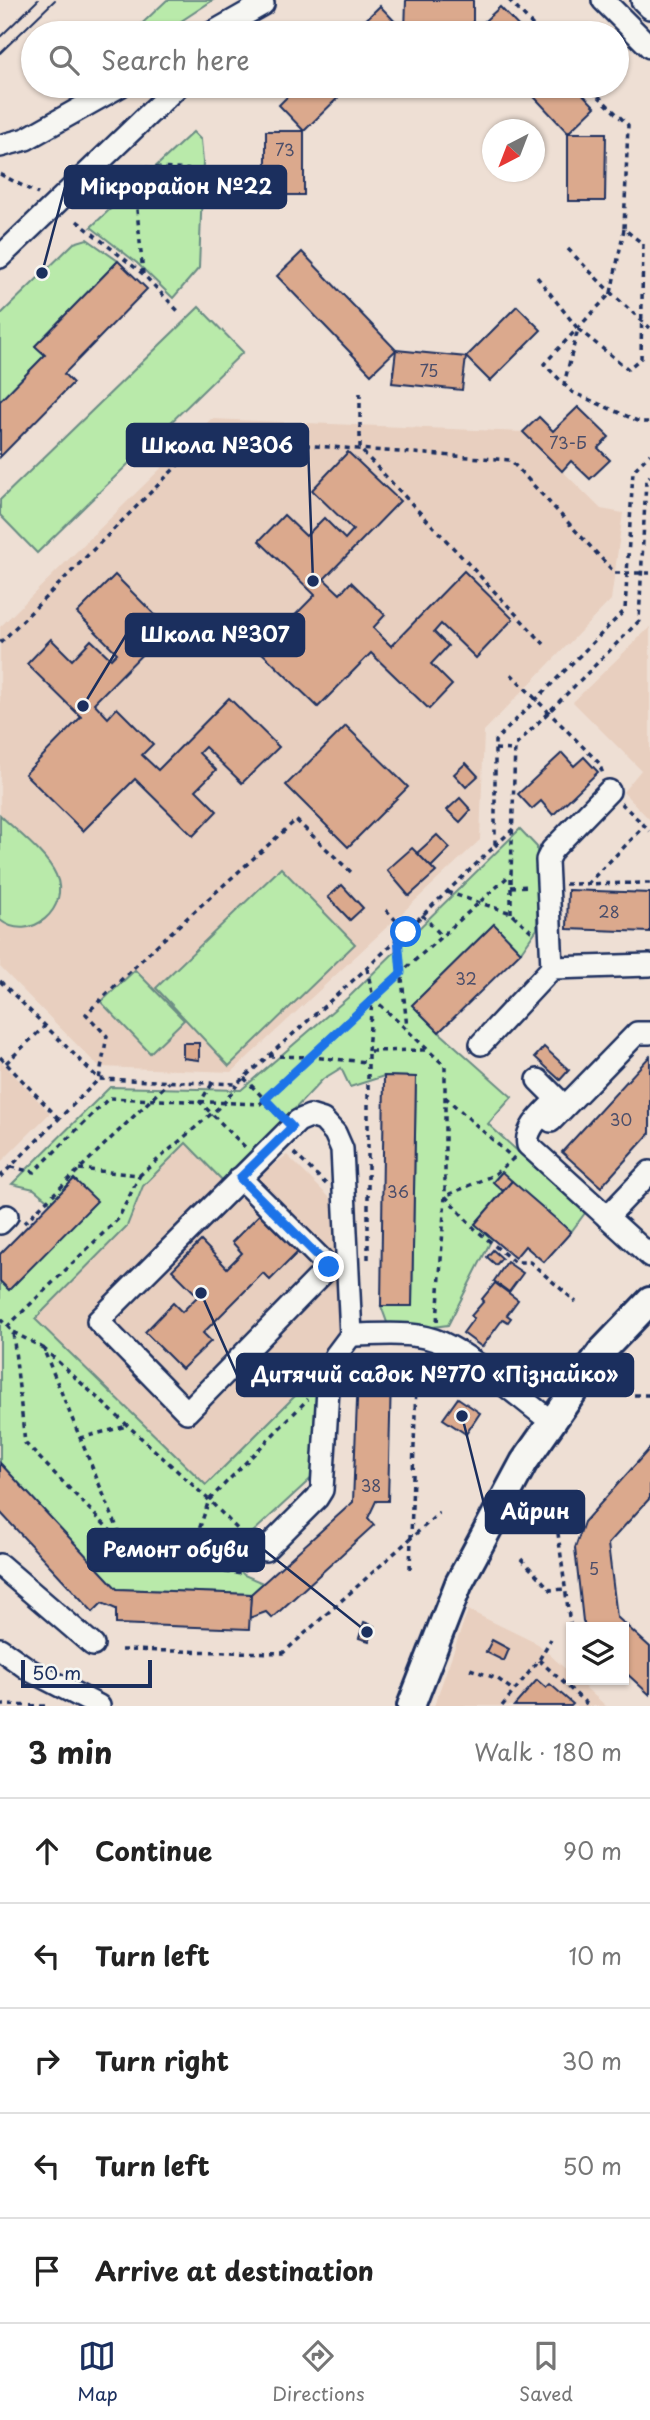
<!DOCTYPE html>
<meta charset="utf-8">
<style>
:root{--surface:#fff;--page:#f2f2f2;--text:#222;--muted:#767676;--line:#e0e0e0;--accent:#1b2f5e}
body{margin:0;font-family:"Playpen Sans",sans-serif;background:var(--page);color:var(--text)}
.controls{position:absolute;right:21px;bottom:21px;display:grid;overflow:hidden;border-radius:0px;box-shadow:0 2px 5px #0004}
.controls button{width:63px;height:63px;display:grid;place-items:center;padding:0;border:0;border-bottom:2px solid var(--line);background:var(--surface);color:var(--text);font:35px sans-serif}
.compass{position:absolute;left:482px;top:119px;width:63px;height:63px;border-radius:50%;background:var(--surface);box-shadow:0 2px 5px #0004;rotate:222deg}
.scale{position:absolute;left:21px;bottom:18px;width:131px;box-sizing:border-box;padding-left:7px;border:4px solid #1b2f5e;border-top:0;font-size:19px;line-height:24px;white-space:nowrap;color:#1b2f5e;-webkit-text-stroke:5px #f6f6f2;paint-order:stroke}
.stop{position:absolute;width:21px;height:21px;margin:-16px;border:5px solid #1a73e8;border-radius:50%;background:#fff}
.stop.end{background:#1a73e8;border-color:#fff;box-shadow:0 2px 7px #0008}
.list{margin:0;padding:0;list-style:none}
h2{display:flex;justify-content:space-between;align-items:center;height:91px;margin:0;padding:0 28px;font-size:30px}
h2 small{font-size:23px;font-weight:400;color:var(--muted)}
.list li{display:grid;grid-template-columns:46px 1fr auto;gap:21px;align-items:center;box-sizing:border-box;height:105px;padding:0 28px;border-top:2px solid var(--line)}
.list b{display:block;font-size:26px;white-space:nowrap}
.list em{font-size:23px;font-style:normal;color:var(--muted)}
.icon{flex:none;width:38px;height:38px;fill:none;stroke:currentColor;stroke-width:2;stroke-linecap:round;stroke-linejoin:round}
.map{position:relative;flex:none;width:650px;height:1706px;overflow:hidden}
.search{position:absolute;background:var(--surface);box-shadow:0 2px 5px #0004;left:21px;right:21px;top:21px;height:77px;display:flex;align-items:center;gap:18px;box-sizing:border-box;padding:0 24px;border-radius:38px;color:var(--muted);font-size:26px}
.sheet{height:616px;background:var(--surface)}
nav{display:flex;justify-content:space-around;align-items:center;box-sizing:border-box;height:98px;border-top:2px solid var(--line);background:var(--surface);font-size:19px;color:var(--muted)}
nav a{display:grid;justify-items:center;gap:4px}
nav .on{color:var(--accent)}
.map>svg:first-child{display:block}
</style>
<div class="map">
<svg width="650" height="1706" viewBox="0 0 650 1706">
<rect width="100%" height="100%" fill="#eedfd4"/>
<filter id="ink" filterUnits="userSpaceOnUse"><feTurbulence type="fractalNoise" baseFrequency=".0143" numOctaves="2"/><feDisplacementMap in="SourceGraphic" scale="14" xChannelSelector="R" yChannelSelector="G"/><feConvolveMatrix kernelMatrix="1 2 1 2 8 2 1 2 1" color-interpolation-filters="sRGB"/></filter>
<g filter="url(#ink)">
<g fill="#e8cfbf">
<path d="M211,419L523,432L601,509L623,513L611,600L484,731L480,840L232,1072L99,1067L0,967V627Z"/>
<path d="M650,627V820L623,792L641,770L573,702Z"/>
<path d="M0,1060L50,1113L0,1163Z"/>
<path d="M186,1142L243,1164L257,1177L287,1155L332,1200L342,1266L339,1351L206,1485L35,1319L127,1226L143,1186Z"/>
<path d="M468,1610L538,1644L571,1674V1680H577L606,1706H434Z"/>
</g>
<g fill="#b9eaaa" stroke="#6a8c84" stroke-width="2">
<path d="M167,0H213L163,33H132Z"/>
<path d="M193,132L201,140L203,162L199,268L173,298L137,263L91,227Z"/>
<path d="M87,239L118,261L35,346L45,355L0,401V315L74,243Z"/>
<path d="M199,307L243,352L37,553L0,515V500Z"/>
<path d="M0,815C16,831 47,854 56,875C71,908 30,944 0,920Z"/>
<path d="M520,829L537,847V929L521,952L494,924L412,1005L439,1032L512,1097L488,1124L585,1213L571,1232L501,1173L493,1182L503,1191L475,1224L492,1239L448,1325L425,1328L388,1325L381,1306H412L416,1077L384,1076L350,1087L341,1068L323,1079L225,1183L186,1143L143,1186L127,1226L35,1319L206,1485L319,1372L317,1473L226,1557L244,1575L263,1583L251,1594L117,1589L0,1463V1281L96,1201L74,1179L51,1203L34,1189L12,1184L110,1087L241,1090L351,995Z"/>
<path d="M281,868L355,944L229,1066L156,988Z"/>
<path d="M135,970L184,1020L150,1053L101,1002Z"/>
</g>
<g fill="#dba98d" stroke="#1b2f5e" stroke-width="2">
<path d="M406,0H473V32H405Z"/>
<path d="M380,6L405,32L352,33Z"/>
<path d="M500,7L525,33H474L473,32Z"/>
<path d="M298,86H350L304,131L279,105Z"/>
<path d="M524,86H575L595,107L568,133Z"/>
<rect x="266" y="131" width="38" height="64"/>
<path d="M568,133H606L605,201H568Z"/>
<path d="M302,252L396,350L371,374L277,276Z"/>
<path d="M118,261L147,289L64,374L73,383L0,457V401L45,355L35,346Z"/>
<path d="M517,306L541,330L490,381L466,357Z"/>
<path d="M396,350L466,357L462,390L392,383Z"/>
<path d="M578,407L609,437L598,448L610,460L590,479L571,461L562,471L523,432L539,417L553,431Z"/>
<path d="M348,452L400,501L324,579L340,594L351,582L385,615L373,628L391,646L464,571L513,619L476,658L441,624L434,632L448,646L431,664L452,685L429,709L371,653L318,707L260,651L315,595L259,541L284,515L306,536L324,518L345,539L353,530L312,490Z"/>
<path d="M115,575L168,628L94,703L108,718L117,708L153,744L142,755L158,770L229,698L279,747L242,783L205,747L199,753L216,770L196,790L217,811L193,836L135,779L83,831L25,774L81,717L27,664L51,639L72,660L91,640L111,659L117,653L77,613Z"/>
<path d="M346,726L408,787L348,847L286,785Z"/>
<path d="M562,753L574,766L584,757L598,772L553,815L541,801L532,809L518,794Z"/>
<path d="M466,763L478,776L466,787L454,774Z"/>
<path d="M460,798L471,810L460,822L447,810Z"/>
<path d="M437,835L450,848L431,867L417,853Z"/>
<path d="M412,848L436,872L409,896L387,870Z"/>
<path d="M342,885L363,908L350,920L328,897Z"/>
<path d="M568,890L650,893V932L567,929Z"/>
<path d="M494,924L521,952L439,1032L412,1005Z"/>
<path d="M183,1043H199V1060L183,1058Z"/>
<path d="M544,1047L569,1070L560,1080L535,1057Z"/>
<path d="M650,1056V1133L601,1187L562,1152Z"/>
<path d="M384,1076L416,1077L412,1306H381Z"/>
<path d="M502,1172L512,1181L503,1191L493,1182Z"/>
<path d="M74,1179L97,1201L9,1290L0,1281V1254Z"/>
<path d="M512,1181L571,1232L544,1262L525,1246L515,1258L475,1224Z"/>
<path d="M260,1214L298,1252L270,1280L263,1273L203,1333L211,1341L182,1369L145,1332L173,1303L182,1312L198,1296L172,1270L201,1241L227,1268L242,1253L232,1242Z"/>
<path d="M493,1250L502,1258L496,1265L487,1257Z"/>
<path d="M507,1262L523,1273L509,1292L494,1281Z"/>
<path d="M495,1283L518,1300L507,1315L511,1318L508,1322L503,1319L482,1347L463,1333L474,1318L471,1316L484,1301L482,1299Z"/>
<path d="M358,1376L391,1377L388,1501H376L368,1518L374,1525L272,1618L266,1612L249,1618L251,1594L353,1502Z"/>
<path d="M458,1398L480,1413L466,1434L443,1419Z"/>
<path d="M650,1448V1498L608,1544L617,1617L650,1647V1695L624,1671V1627H586L583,1621L575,1548L584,1522Z"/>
<path d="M0,1463L117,1589L251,1594L249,1629L116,1624V1609L102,1603L93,1612L0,1512Z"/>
<path d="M364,1622L374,1626L369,1641L359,1638Z"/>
<path d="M492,1640L509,1649L504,1661L486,1652Z"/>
<path d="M537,1680L546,1688L550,1684L573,1704L571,1706H514Z"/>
</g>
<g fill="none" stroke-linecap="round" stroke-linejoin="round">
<g stroke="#1b2f5e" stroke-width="26">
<g id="minor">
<path d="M603,0L650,47"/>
<path d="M642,0L650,8"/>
<path d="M212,33L263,4"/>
<path d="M0,146L26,139L120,86"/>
<path d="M0,257L178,86"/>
<path d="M552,968L547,860L552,850L609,791"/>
<path d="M481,1044L552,968L650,965"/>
<path d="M538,1080L557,1099C546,1111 524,1128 528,1145L650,1256"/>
<path d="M551,1121L637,1033H650"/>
<path d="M240,1178L329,1267L187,1412L98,1321L298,1121L310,1116L323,1120L335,1133L342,1149L351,1335L336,1355L329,1372L322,1490L317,1498L265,1550"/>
<path d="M607,1217L650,1172"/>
<path d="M0,1223L7,1216"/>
<path d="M351,1335C380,1335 415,1330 442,1343C477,1359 521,1399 552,1422"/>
<path d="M0,1565L93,1645"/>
<path d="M0,1649L31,1671L99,1706"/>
</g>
</g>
<g stroke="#1b2f5e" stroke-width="32">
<path id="major" d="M411,1706L459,1583L524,1462L601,1352L650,1301"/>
</g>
<g stroke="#1b2f5e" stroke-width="3.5" stroke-dasharray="5 5" stroke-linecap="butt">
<path d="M509,0L540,33"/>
<path d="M0,174L38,194"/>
<path d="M77,221L143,274L179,312"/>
<path d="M624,229L611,293L544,364L572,392L640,422H650"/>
<path d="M568,249L611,293L650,328"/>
<path d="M143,274L133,167L215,171"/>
<path d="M537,277L578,329L564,384"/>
<path d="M578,329L628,369L641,358L643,244L624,229L628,125L588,86"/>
<path d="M360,393V449L544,644"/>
<path d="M0,643L205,438L510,460L615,573H650"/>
<path d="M511,674L599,763L603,774"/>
<path d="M495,749L515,750"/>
<path d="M621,803L650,831"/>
<path d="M495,846L513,829"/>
<path d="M565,884L650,883"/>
<path d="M587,884L645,826"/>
<path d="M511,887L529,886"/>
<path d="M447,892L511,913L532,932"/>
<path d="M386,910L406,931"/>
<path d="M511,913V874"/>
<path d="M422,915L442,936"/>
<path d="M398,938L407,1028"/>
<path d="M367,968L373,998L445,1066V1196L437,1323"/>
<path d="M0,981L99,1079L237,1084L367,968L495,846V741L625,610L633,471L650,454"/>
<path d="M368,1051L372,1000"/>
<path d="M269,1056L310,1057L368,1062"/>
<path d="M0,1057L60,1120"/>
<path d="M6,1063L45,1026"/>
<path d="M244,1078L279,1114"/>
<path d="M212,1084L200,1102L247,1149"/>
<path d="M445,1097L514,1159"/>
<path d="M294,1153L326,1184"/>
<path d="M514,1158L494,1175L445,1196L474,1228L514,1262H530L576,1302"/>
<path d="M11,1167L34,1172L109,1098L260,1104L373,998L511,874L515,746L639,621L646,480L650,476"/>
<path d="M79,1169L140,1175L224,1103L237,1085"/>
<path d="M0,1177L99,1079L107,1036L86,1014L156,946L296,820L353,874"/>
<path d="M24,1223L169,1082"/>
<path d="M368,1259V1051L427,1050"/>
<path d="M0,1319L13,1332L25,1443L139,1560L241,1574L253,1562"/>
<path d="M7,1327L118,1219L140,1175"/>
<path d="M13,1332L43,1348L123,1542"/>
<path d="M43,1348L209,1500L251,1543"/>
<path d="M634,1395H650"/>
<path d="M80,1438L127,1426"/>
<path d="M554,1503L571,1632"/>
<path d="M521,1559L551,1590L565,1589"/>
<path d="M187,1566L209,1500L308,1399"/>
<path d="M410,1569L417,1353"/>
<path d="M121,1650L283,1653L439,1513"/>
<path d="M539,1660L589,1706"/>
<path d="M470,1669L498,1679L514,1691"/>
<path d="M0,1705L45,1706"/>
<path d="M502,1706L539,1660L551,1639"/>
</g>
<use href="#minor" stroke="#f6f6f2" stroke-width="21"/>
<use href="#major" stroke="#f6f6f2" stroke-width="26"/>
<g stroke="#1b2f5e" stroke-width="2">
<path d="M0,37L38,0"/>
<path d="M0,53L55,0"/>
</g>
</g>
</g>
<g fill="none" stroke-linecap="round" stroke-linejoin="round" filter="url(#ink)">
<path stroke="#1a73e8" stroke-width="9" d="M329,1267L240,1178L292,1127L265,1099L401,973L398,938L406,932"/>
</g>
<g text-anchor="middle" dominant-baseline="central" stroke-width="5" stroke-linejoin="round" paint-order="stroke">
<g font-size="16" fill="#4b4e6a">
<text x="285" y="149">73</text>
<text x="429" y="370">75</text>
<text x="568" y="442">73-Б</text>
<text x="609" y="911">28</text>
<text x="466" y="978">32</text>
<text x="621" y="1119">30</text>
<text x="398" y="1191">36</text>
<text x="371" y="1485">38</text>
<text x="594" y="1568">5</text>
</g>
</g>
<path fill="none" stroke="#1b2f5e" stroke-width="2.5" d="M42 273L65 187M313 581L308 445M83 706L126 635M201 1293L237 1375M462 1416L486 1512M367 1632L264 1550"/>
<g fill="#1b2f5e" stroke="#f6f6f2" stroke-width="2.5">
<circle cx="42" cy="273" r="7"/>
<circle cx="313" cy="581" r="7"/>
<circle cx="83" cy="706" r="7"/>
<circle cx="201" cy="1293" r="7"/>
<circle cx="462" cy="1416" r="7"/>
<circle cx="367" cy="1632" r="7"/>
</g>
<g fill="#1b2f5e" stroke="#1b2f5e" stroke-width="2.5">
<rect x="65" y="166" width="221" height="42" rx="7"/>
<rect x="127" y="424" width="181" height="42" rx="7"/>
<rect x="126" y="614" width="178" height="42" rx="7"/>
<rect x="237" y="1354" width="396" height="42" rx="7"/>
<rect x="486" y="1491" width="98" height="42" rx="7"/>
<rect x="88" y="1529" width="176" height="42" rx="7"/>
</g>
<g font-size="21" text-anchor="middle" font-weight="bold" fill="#fff">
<text x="176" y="194">Мікрорайон №22</text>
<text x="217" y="453">Школа №306</text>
<text x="215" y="642">Школа №307</text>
<text x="435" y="1382">Дитячий садок №770 «Пізнайко»</text>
<text x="535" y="1519">Айрин</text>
<text x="176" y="1557">Ремонт обуви</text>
</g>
</svg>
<div class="controls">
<button><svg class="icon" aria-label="layers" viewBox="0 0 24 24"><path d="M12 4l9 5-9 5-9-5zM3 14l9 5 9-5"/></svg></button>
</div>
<svg class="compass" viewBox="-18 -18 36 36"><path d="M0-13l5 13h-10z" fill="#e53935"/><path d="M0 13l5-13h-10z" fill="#767676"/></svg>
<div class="scale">50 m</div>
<div class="stop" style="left:406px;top:932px"></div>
<div class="stop end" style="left:329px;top:1267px"></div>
<div class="search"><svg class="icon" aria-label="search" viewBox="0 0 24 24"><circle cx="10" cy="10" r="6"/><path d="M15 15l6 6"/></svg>Search here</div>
</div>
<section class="sheet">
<h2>3 min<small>Walk · 180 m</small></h2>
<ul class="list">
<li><svg class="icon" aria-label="ahead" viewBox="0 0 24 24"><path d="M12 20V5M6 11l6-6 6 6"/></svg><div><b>Continue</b></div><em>90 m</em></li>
<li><svg class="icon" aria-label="left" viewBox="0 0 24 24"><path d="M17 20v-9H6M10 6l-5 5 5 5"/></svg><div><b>Turn left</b></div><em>10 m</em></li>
<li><svg class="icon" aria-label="right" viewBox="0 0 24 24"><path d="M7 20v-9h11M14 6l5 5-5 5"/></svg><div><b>Turn right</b></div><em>30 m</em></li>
<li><svg class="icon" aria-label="left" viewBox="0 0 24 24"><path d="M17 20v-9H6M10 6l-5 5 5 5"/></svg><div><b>Turn left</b></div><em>50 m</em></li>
<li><svg class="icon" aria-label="arrive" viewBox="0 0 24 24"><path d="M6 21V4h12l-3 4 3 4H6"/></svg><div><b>Arrive at destination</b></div></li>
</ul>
</section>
<nav>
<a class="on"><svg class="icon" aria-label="map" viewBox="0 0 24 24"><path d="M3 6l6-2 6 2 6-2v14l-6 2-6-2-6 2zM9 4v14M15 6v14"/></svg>Map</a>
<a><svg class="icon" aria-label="directions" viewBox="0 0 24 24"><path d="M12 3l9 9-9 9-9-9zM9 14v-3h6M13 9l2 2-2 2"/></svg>Directions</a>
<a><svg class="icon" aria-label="saved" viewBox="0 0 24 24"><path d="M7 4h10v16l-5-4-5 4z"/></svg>Saved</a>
</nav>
